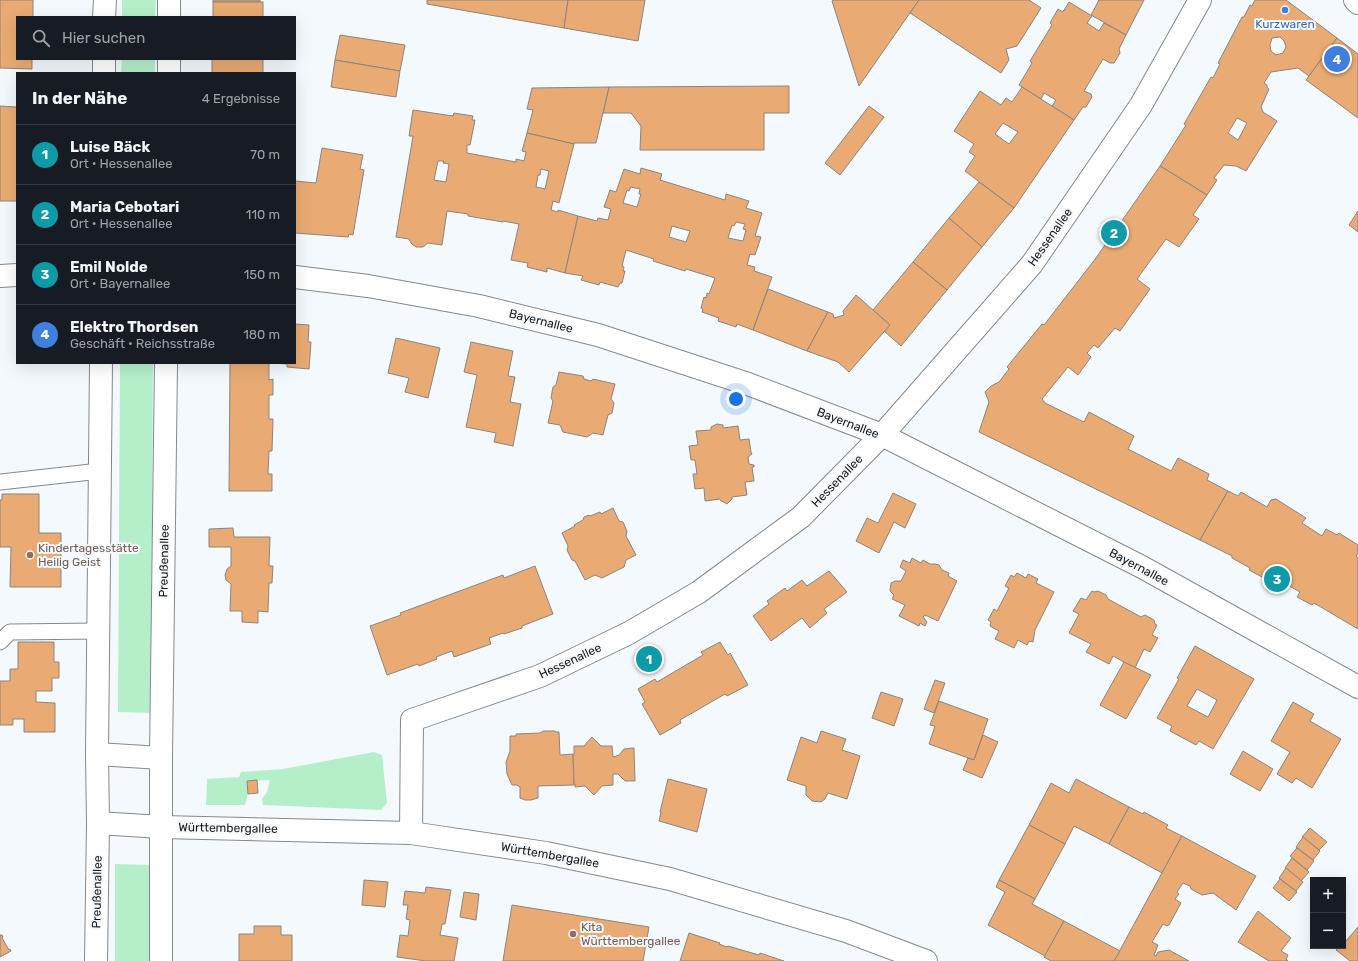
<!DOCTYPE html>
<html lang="de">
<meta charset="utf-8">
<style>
:root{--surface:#171b24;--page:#242831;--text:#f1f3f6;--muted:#9ea1a6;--line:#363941;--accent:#8c9099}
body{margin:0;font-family:Rubik,sans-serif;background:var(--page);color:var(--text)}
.controls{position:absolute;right:12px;bottom:12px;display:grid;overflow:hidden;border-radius:0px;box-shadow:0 4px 16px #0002}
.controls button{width:36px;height:36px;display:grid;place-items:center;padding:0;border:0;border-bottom:1px solid var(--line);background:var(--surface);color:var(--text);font:20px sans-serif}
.you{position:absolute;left:736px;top:399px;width:14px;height:14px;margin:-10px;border:3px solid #fff;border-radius:50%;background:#1a73e8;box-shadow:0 0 0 6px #1a73e833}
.badge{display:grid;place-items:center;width:26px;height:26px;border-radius:50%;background:var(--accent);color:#fff;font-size:13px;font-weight:700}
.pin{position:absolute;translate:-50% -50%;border:2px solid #fff;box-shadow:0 1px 4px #0006}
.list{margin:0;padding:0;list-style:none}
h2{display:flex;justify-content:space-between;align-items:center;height:52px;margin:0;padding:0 16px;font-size:17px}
h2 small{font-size:13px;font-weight:400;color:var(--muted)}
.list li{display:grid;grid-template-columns:26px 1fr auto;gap:12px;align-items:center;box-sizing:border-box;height:60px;padding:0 16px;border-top:1px solid var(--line)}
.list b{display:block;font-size:15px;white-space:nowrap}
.list p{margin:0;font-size:13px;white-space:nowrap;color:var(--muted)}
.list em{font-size:13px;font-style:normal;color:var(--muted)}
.icon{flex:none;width:22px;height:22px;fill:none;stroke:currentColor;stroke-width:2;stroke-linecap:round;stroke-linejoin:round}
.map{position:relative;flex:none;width:1358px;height:961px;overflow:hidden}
.search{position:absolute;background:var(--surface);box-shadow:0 4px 16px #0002;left:16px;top:16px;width:280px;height:44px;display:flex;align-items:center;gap:10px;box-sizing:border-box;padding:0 14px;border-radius:0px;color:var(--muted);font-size:15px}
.panel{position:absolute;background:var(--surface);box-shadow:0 4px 16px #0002;left:16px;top:72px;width:280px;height:292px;border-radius:0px}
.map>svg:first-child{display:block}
</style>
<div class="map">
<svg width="1358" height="961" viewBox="0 0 1358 961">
<rect width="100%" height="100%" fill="#f4f9fd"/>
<g fill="#b5efca">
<path d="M122,0H156L155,17H122Z"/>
<path d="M122,59H155V73H121Z"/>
<path d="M120,363H153L151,713L118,712Z"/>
<path d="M374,752L382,755L387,803L381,810L263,805L262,799L267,792L270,780L247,781L248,794L245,805H206L207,779L239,777L241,772L283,769Z"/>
<path d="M115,864L151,865L150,961H115Z"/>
</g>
<g fill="#e9ab73" stroke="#8a8582" fill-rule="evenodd">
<path d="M0,0H33V17H17V59H32V69L0,68Z"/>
<rect x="213" y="0" width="47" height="2"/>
<path d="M427,0H568L564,28L427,4Z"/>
<path d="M568,0H645L638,41L564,28Z"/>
<path d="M833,0H919L859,86L832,1Z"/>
<path d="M919,0H1029L1041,8L1017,46L1006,49L1009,60L1001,73L910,13Z"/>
<path d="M1099,0H1144L1126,35L1091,15Z"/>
<path d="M1255,0H1286L1337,38L1309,76L1298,68L1271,72L1264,83L1267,85V87L1269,89L1261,107L1263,112L1277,121L1246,171L1236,166L1224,165L1214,178L1217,180L1207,195L1160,166L1186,125L1184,124L1211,77L1213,78L1220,64L1218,63L1242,17H1244L1250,5L1252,6ZM1280,37L1284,41L1286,47L1283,53L1276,55L1271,51L1270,45L1272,38ZM1237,118L1247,123L1238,140L1228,133Z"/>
<rect x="213" y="2" width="50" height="15"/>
<path d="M1069,2L1092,16L1087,23L1099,31L1104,23L1126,35L1119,49L1120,53L1114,63H1110L1103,59L1084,91L1091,94L1092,97L1086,107H1083L1074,120L1052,106L1056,100L1044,93L1041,99L1019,85L1032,63L1030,61L1052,25L1050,23L1058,9L1063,12Z"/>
<path d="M340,35L405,45L400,71L335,60Z"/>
<path d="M1337,38L1358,54V118L1306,80Z"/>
<rect x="212" y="59" width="51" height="14"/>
<path d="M335,60L400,71L396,97L331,87Z"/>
<path d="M789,86V113H764V150H640L641,126L631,113H603L609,87Z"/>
<path d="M609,87L596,143H574V144L527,133L533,110L527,109L532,88Z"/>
<path d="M1022,87L1074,120L1014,208L965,171L975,156L969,152L974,144L954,131L980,91L1001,105L1006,98L1012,102ZM1003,123L1018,132L1009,144L995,134Z"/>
<path d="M0,106L17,107V201H0Z"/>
<path d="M869,106L884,117L840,175L825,163Z"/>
<path d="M413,110L453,116L454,113L473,116L472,120H475L470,145H467V153L516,162V159L524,161L526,152L522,151L527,133L574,144L559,203L553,201L551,210L558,212V210L578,216L565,273L547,268V272L527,267L528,263L511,260L519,224L503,221V222L468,216V214L447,211L442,245L428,243L423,247H416L411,243L409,239L396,237L413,136H409ZM438,161H444L443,163L449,164L446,182L434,180ZM541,169L549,171L545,189L536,187L538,175H540Z"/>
<path d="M322,148L363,155L360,169L364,170L353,235L349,234L348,237L295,233V181L316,183Z"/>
<path d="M1160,166L1207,195L1193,215L1199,219L1179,247L1166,239L1137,279L1150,289L1120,331L1115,328L1098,348L1094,345L1087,353L1091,357L1078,375L1068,367L1042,399L1045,403L1084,422L1089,412L1134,436L1128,449L1171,471L1178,458L1209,474L1207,480L1228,491L1200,540L979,432L989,402L985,392L991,386L999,382L1009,369L1007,367L1042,324L1044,325L1096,258Z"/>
<path d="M641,168L662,174L660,180L725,200L726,194L749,201L746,208L762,213L755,236L761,237L755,255L750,254L747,265L755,267L754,271L772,277L753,330L737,324L736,327L718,321L719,318L702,312L703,309L701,308L704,297L706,298L707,293L709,294L715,278L686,269L685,271L653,261L654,259L626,250L622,266L624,267L623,271H625L622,283H620L618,287L600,282L599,285L581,280L583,276L565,273L578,216L597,221L598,218L608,220L611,209L604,207L610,190L616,192L624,169L640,174ZM631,187L640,189L639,194H641L637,207L623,203L627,190L629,191ZM736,222L745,224L743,229L746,230L743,241L728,238L732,225L734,226ZM672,226L690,231L686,242L669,237Z"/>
<path d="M979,182L1014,208L982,247L949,218Z"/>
<path d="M1358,211V232L1349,225Z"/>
<path d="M949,218L982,247L947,290L913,262Z"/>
<path d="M913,262L947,290L901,346L884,331L890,325L873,310Z"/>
<path d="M768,289L828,312L807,351L753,330Z"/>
<path d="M856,295L890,325L849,372L838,362L807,351L828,312L833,314L834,318L844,315L843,311Z"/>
<path d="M295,324L309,325L308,342H311L309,369L287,367V364L271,363H295Z"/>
<path d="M396,338L440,348L428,398L405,392L409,378L388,373Z"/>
<path d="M471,342L513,351L508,376L515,377L510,402L521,404L513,446L494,442L496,433L466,427L477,375L464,372Z"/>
<path d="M230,363H269V380L273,379V395H269V419H273L272,451H269L268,474H272V491H229Z"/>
<path d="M559,372L583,376L584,379L591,381L593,379L615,384L611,399L614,403L612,413L608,415L603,435L593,433L587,437L563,432L560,425L548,423L553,401L551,398L553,387L556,385Z"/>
<path d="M717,424L723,425V428L738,426L740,440L749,439L751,452L752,454L748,457L749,464L754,465V467H752L754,481L745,482L747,495L732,497V499L727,504L720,500V499L705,501L704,488L695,489L693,474H697L695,460H691L689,446L698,445L696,431L711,430V427Z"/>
<path d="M1228,491L1238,496L1241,492L1267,507L1271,500L1276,499L1306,518L1302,523L1322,536L1326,529L1337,535L1339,533L1358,545V553L1356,556L1358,558V629L1314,603L1312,605L1297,597L1300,592L1266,573L1264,578L1249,570L1250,568L1232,558V556L1200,540Z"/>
<path d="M893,493L916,504L905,528L894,522L879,553L856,541L867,518L878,523Z"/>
<path d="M2,494H39V533H61V587H10L11,547H0V500H2Z"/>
<path d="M613,508L619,521L623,522L627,531L626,536L636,555L626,560L624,567L602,578L595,575L585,580L575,561L572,560L567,550L568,546L562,533L575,526L574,525L583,520L584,517L589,515L590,516L600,512L601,514Z"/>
<path d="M233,528L234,537H270L269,566H273L272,583H269L268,612L258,611V623L242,622V611H230L231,584L226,580L225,575L227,569L231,566V547H209V529Z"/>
<path d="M912,558L921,563L923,560L930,564H935L939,565L942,570L949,573L948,576L957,581L938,621L925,615L923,617L927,622L925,626L920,623L919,626L899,616L905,605L892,599L894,595L890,591L891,583L895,581H901L906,571L900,567L903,560L910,563Z"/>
<path d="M535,566L553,614L522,626V628L504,634L503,633L489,638L491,644L454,657L452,651L436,657L437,659L419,666L418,664L387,675L370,626L401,615L400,613L503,575L504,578Z"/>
<path d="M829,571L847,592L824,609L827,613L810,628L802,618L771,641L753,616L769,604L767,601L785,588L787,591L802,580L807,586Z"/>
<path d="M1017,573L1026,578L1028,574L1038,579L1036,583L1054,592L1035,630L1033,642L1029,641L1027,645L1018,640L1014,648L995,639L999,631L990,626L991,622L988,620L994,609L997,611L1009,588L1005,586L1011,575L1014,577Z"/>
<path d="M1092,591L1094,592L1098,591L1106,595L1108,599L1141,617L1145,615L1154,620L1155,624L1157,625L1152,635L1158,638L1150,652L1144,649L1135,668L1113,656L1109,664L1086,652L1091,644L1069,633L1079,614L1073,611L1081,598L1086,600Z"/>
<path d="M18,642H54V662H59V678H52V691H36V702L55,703V732H24V719H13V725H0V681H10V669H18Z"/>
<path d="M720,642L728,655L730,653L748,685L727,696L725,694L680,720L681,723L660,735L642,704L645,702L638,689L655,679L657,682L703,655L701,652Z"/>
<path d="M1195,646L1254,679L1213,749L1199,741L1196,745L1170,731L1172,726L1157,718L1179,679L1177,678ZM1197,689L1217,700L1208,717L1187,706Z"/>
<path d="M1124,662L1151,675L1126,719L1100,705Z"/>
<path d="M935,680L945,683L934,713L924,709Z"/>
<path d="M881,692L903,699L894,726L872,718Z"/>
<path d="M939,701L988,719L974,760L929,744L935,726L930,725Z"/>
<path d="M1293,702L1314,714L1310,721L1341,739L1312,788L1296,778L1292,783L1277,774L1290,752L1271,741Z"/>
<path d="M543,731H555L556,732H559L560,755L573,754L574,785L538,786V798L531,800H525L520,798V787L518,786L517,785H512L507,774L506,762L510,751V736H516V734L540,733Z"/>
<path d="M821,731L846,739L842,750L860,756L847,799L828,793L825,799L821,802L812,801L806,795V786L787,780L801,737L817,743Z"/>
<path d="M983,735L998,742L982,778L963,770L968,758L974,760Z"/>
<path d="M592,737L601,746H612L613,757L619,755L624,749L634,748L635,781H625L618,774H613V785L602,786L594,795L585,786L575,787V784H574L573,756L574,755V746H584Z"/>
<path d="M1243,751L1273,769L1260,791L1230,774Z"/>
<path d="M668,779L707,789L697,832L659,821L661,812H660Z"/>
<path d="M1076,779L1129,807L1109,844L1074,826L1065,844L1029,825L1051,783L1069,793Z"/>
<path d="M257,780L258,793L248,794L247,781Z"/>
<path d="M1129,807L1143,814L1144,812L1168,825L1166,828L1182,836L1162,873L1109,844Z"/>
<path d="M1029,825L1065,844L1035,899L999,880Z"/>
<path d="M1310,828L1327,842L1319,850L1302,837Z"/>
<path d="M1182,836L1256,876L1236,910L1213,893L1202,895L1191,889L1190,886L1183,883L1177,892L1179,894L1175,899L1181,903L1169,925L1167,926L1163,924L1152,942L1158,945L1154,955L1156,956L1158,952L1169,950L1189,961H1114Z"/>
<path d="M1303,837L1320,851L1313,860L1296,847Z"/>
<path d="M1297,848L1314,861L1307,870L1290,856Z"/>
<path d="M1292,858L1309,872L1301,881L1285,868Z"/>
<path d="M1286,868L1303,882L1296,891L1279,878Z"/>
<path d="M1280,879L1297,892L1289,901L1273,888Z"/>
<path d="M364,880L388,882L385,907L362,905Z"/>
<path d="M999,880L1035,899L1032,904L1064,921L1045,956L988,925L1005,892L996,887Z"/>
<path d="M426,887L451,890L445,924H442L440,935L458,938L454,961H426L397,957L400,935L408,936L410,920L406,919L408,905H403L405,891L425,893Z"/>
<path d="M464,892L479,894L476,920L460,917Z"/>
<path d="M512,905L649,927L643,961H503Z"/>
<path d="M1258,911L1291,938L1281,951L1288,955L1286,959L1288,961H1269L1238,942Z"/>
<path d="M1064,921L1120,951L1114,961H1051L1044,957Z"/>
<path d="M254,926H281V935H292V961H239V934H254Z"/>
<path d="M1358,927V961H1350L1336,950L1339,946H1343V942L1344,940L1346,941Z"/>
<path d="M689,933L720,943L719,944L727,947L728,946L759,955L760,953L784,961H680Z"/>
<path d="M0,935H2L3,937L2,938L9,950L10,949L11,951L0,957Z"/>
</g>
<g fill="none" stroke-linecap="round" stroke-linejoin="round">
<g stroke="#84898c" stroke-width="17">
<g id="lane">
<path d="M0,482L100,471"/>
<path d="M0,642L10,632L98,631"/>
</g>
</g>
<g stroke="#84898c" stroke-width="24">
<g id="street">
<path d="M0,276L17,275"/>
<path d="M295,277L368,286L479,306L598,335L748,384L882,435L1142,567L1358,687"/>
<path d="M97,754L161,758"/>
<path d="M98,823L161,827L411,833L546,853L670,879L846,931L926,961"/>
<path d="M411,833L412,720L540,676L629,633L699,592L801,517L882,435L1032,264L1141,105L1200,0"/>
</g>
</g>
<g stroke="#84898c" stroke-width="24">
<g id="secondary">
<path d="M1355,0L1358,3"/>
<path d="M104,17L105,0"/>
<path d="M169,17V0"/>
<path d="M104,73V59"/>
<path d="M169,73V59"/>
<path d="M96,961L98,823L97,754L101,363"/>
<path d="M161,961V758L166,363"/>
</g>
</g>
<use href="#lane" stroke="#fff" stroke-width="15"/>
<use href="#street" stroke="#fff" stroke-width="22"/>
<use href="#secondary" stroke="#fff" stroke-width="22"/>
</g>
<circle fill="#3f7fe0" stroke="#f4f9fd" stroke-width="1.5" cx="1285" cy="10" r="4"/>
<g fill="#8d6e63" stroke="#f4f9fd" stroke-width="1.5">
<circle cx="30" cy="555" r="4"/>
<circle cx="573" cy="934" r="4"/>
</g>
<g text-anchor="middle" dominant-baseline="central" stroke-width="4" stroke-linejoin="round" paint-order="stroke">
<g font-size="12" fill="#366cbe" stroke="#f4f9fd">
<text x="1285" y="24">Kurzwaren</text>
</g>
<g font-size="12" fill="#161819" stroke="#f4f9fd">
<text transform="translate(1050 237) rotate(-55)">Hessenallee</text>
<text transform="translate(541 321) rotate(14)">Bayernallee</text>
<text transform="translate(848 423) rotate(21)">Bayernallee</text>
<text transform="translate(837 481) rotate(-46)">Hessenallee</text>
<text transform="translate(164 561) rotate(-89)">Preußenallee</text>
<text transform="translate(1139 567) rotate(28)">Bayernallee</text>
<text transform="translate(570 661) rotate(-25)">Hessenallee</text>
<text transform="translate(228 828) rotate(1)">Württembergallee</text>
<text transform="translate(550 855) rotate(10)">Württembergallee</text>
<text transform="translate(97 892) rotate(-89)">Preußenallee</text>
</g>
<g font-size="12" fill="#785e54" stroke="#f4f9fd" text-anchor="start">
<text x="38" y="548">Kindertagesstätte<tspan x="38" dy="14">Heilig Geist</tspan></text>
<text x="581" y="927">Kita<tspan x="581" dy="14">Württembergallee</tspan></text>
</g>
</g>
</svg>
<div class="controls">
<button>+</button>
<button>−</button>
</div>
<div class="you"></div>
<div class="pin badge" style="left:649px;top:659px;background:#0f9aa8">1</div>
<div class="pin badge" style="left:1114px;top:233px;background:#0f9aa8">2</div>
<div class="pin badge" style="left:1277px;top:579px;background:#0f9aa8">3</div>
<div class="pin badge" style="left:1337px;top:59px;background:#3f7fe0">4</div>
<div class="search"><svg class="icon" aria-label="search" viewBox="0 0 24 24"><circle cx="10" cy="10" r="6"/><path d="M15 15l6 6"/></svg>Hier suchen</div>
<section class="panel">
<h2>In der Nähe<small>4 Ergebnisse</small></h2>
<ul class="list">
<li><span class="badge" style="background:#0f9aa8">1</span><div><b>Luise Bäck</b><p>Ort · Hessenallee</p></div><em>70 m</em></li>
<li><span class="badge" style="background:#0f9aa8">2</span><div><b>Maria Cebotari</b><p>Ort · Hessenallee</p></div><em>110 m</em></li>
<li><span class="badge" style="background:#0f9aa8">3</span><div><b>Emil Nolde</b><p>Ort · Bayernallee</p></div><em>150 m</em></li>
<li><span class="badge" style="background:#3f7fe0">4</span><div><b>Elektro Thordsen</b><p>Geschäft · Reichsstraße</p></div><em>180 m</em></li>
</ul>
</section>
</div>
